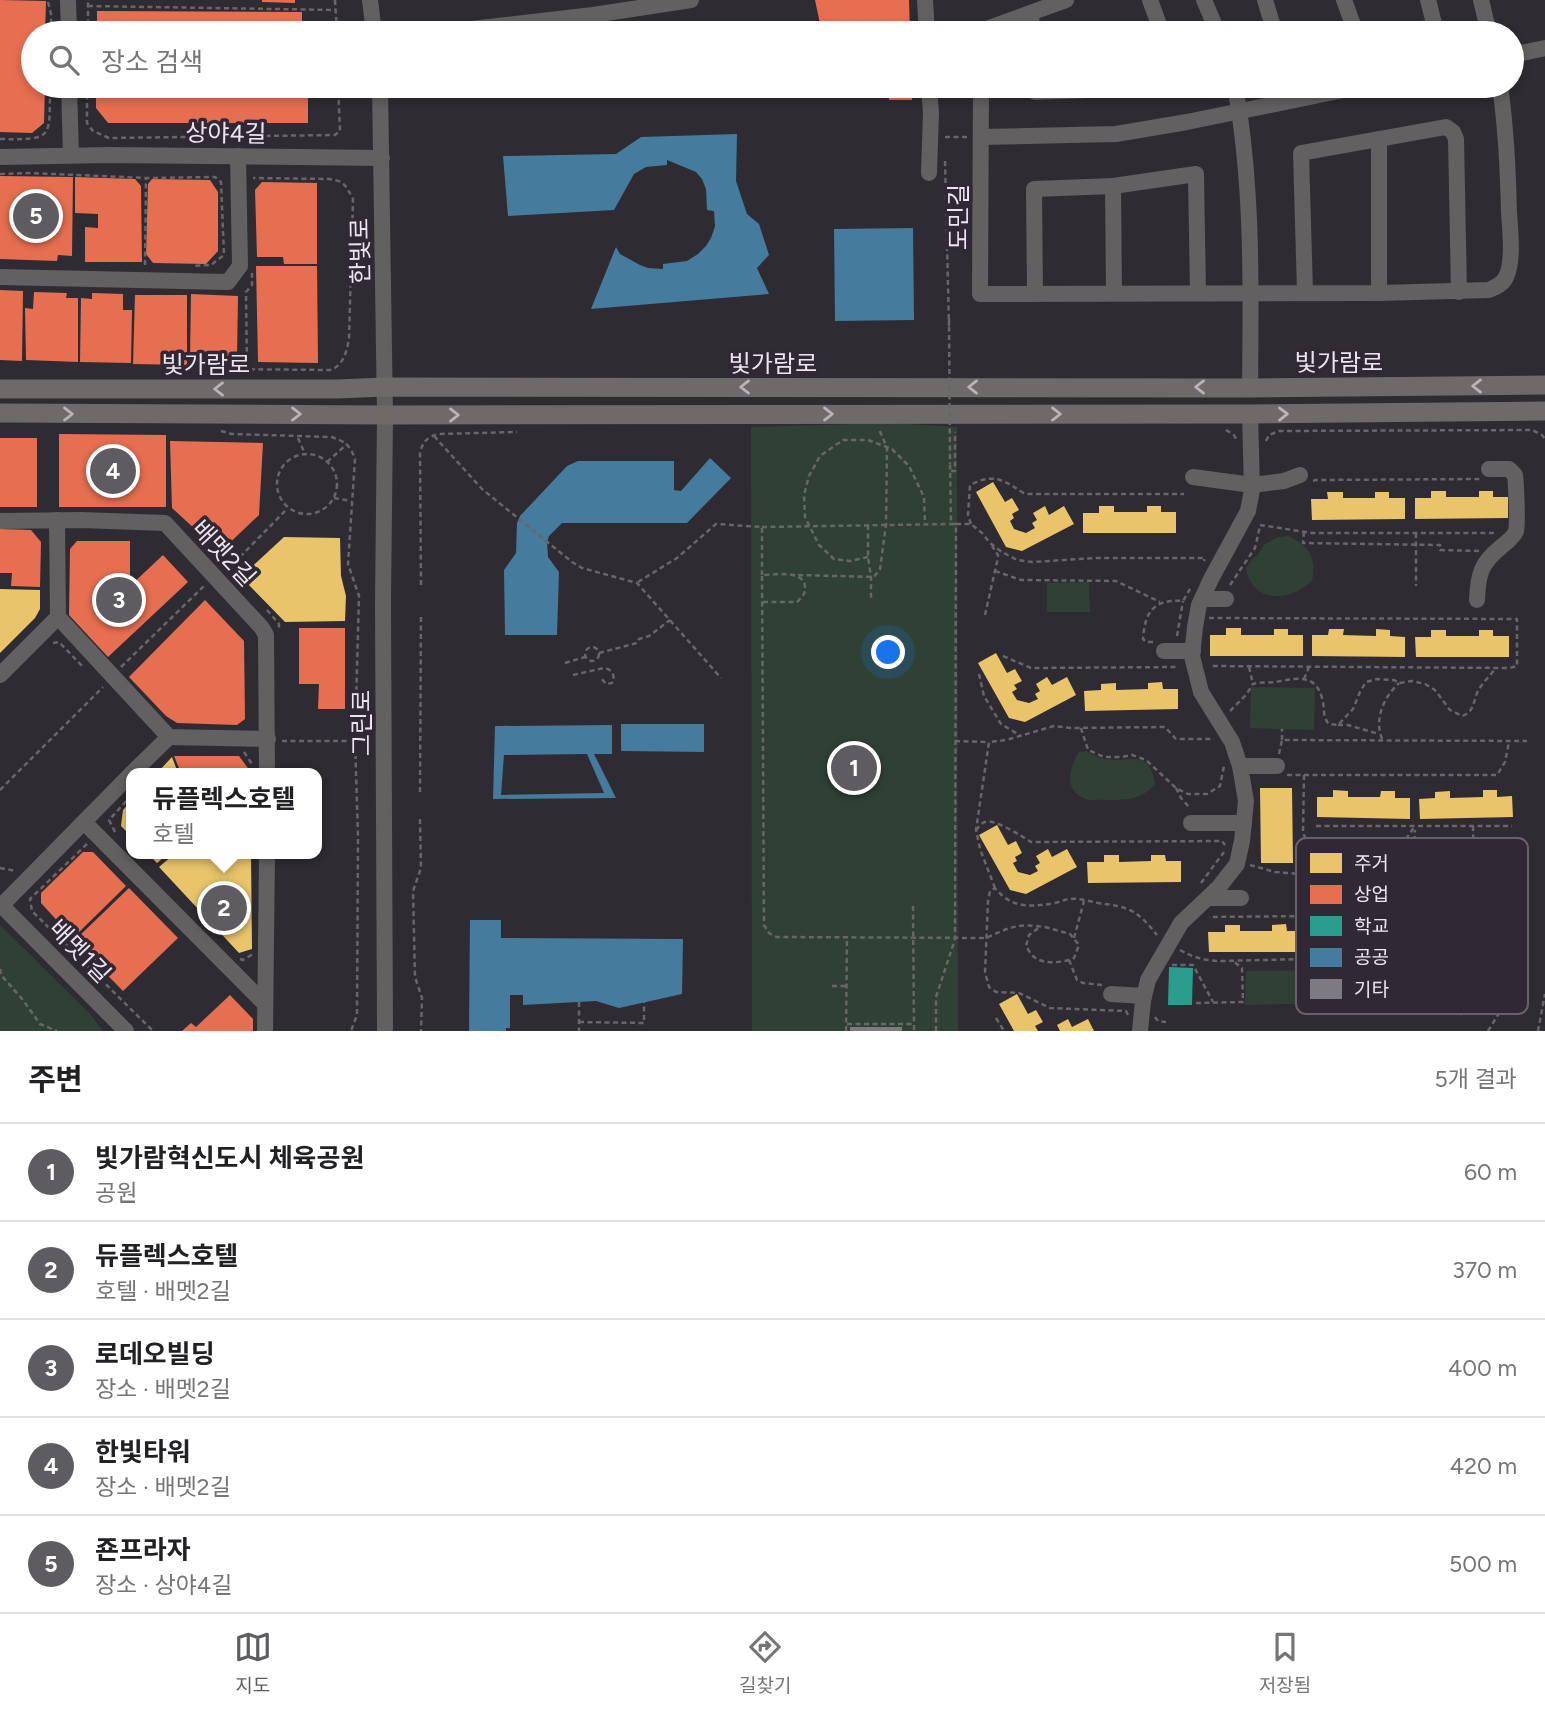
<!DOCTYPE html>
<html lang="ko">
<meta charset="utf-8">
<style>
:root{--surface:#fff;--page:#f6f6f6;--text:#202124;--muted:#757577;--line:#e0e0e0;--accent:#5e5c61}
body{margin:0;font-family:Figtree,"Noto Sans KR",sans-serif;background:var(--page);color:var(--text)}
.you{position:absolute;left:889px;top:653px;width:24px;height:24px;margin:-18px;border:5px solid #fff;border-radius:50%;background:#1a73e8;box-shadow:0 0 0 10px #1a73e833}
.badge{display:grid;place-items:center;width:46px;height:46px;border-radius:50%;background:var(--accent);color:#fff;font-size:23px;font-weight:700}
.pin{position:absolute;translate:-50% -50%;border:4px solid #fff;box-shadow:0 2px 7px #0006}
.popup{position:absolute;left:126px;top:768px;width:196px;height:91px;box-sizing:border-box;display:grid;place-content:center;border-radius:14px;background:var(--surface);filter:drop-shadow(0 2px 5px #0005);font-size:23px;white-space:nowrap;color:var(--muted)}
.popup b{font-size:26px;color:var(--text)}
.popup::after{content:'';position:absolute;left:50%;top:100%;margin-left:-14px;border:14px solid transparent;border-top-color:var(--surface)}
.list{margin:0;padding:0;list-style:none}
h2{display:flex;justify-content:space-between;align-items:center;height:91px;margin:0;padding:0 28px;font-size:30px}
h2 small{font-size:23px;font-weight:400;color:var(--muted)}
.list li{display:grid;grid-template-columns:46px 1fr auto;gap:21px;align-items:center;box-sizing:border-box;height:98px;padding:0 28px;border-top:2px solid var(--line)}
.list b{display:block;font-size:26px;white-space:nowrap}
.list p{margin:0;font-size:23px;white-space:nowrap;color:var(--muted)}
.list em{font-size:23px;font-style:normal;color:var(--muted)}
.icon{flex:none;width:38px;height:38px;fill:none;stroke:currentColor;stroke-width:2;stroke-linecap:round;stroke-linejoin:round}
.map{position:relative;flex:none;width:1545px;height:1031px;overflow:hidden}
.search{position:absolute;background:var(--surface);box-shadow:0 4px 10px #0003;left:21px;right:21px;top:21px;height:77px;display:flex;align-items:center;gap:18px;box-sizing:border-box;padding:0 24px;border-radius:38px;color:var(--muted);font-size:26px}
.sheet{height:581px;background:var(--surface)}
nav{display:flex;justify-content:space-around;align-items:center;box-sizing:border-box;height:98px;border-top:2px solid var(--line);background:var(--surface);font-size:19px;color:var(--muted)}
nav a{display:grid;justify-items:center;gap:4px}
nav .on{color:var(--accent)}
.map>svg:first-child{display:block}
</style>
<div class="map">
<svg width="1545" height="1031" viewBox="0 0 1545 1031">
<rect width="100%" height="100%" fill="#2f2b32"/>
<g fill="#2f4135">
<path d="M890,423L957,427L958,1031H752L751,427Z"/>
<path d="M1288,536C1309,546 1317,557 1312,581C1306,586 1300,590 1293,593C1271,602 1249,592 1246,568L1252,559L1257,556L1265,544L1278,537Z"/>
<path d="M1089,582L1090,612H1047V583Z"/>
<path d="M1251,687L1315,688L1314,730L1250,728Z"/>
<path d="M1086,751C1091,753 1096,757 1101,758C1126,765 1149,745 1155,784C1143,799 1127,800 1109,800C1102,799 1093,801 1086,799C1063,792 1069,767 1079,752Z"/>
<path d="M0,925L90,1014L103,1031H0Z"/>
<path d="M1311,970L1330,1003L1245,1005L1246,971Z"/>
</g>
<g fill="#e9c46a">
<path d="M993,482L1005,502L1012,498L1019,510L1012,514L1014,518L1010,521L1014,529L1026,533L1035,528L1032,523L1037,520L1033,513L1045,506L1049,515L1064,506L1074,524L1022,551L1006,547L976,492Z"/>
<path d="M1431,491H1446V497H1479V491H1493V497H1508V518L1415,519V498H1431Z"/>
<path d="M1327,492H1343V498H1375V492H1389V498H1405V519L1312,520L1311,499H1328Z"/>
<path d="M1099,506H1114V512H1147V506H1161V512H1176V533H1083V513H1099Z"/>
<path d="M284,537L340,538L341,576L346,596L345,621L285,622L246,582V572Z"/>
<path d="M0,589L40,590V609L35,618L0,653Z"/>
<path d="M1226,628H1241V635H1274V629H1288V635H1303V656H1210V635H1226Z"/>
<path d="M1329,629H1344L1343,635L1376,636V629L1390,630V636L1405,637V657L1312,656V635H1328Z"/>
<path d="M1431,630H1446V636H1479V630H1493V636H1509V657H1416L1415,637H1431Z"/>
<path d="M996,653L1007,673L1015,669L1022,681L1014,685L1017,689L1012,692L1017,700L1029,703L1038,699L1035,694L1040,691L1036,684L1047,677L1052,685L1067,677L1076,695L1025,722L1009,718L978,663Z"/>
<path d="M1162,682L1163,689H1178V709L1085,711L1084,691L1101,690V684L1116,683V690L1148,689V683Z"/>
<path d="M172,757L178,773H157Z"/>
<path d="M1260,788H1292L1293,863H1261Z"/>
<path d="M1333,790L1348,791V797H1380L1381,791H1395V798H1410V819L1317,817V797H1333Z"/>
<path d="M1483,790H1497V797L1512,796L1513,817L1420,819L1419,799L1435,798V792L1450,791V798L1483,797Z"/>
<path d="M131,801V836L121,826L123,810Z"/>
<path d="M997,825L1008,845L1016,841L1022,853L1015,857L1017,861L1013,863L1018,872L1030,875L1038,871L1035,866L1040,863L1036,856L1048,849L1052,857L1067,849L1077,867L1026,894L1010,890L979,835Z"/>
<path d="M148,854H168L157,863Z"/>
<path d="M174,854H201L207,858L213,854H251L252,949L239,953L159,867Z"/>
<path d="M1104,855H1119V862L1151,861V855H1165L1166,861H1181V882L1088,883L1087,862H1104Z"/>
<path d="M1491,920V927L1506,926L1507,947L1414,950L1413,930L1429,929V922H1444V928L1477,927V921Z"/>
<path d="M1340,923V930H1372V923H1386L1387,930H1402V950L1309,951L1308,931L1325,930V924Z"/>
<path d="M1286,924L1287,931H1302V952H1209L1208,932H1225V925H1240V931H1272V925Z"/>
<path d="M1017,994L1028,1014L1036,1010L1043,1022L1035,1026L1038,1031H1014L999,1004Z"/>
<path d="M1068,1019L1072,1027L1088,1019L1094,1031H1060L1057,1025Z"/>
</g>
<g fill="#e76f51">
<path d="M0,0L46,1L45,33H33V86H45L44,123L32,133L0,132Z"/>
<path d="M262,0H295V3L262,2Z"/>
<path d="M815,0H909L910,33H882L881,32L875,33H822Z"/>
<path d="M97,11L302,12V33H97Z"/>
<path d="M96,86H301V95H308V123H108L96,108Z"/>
<path d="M889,86H911L912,100H889Z"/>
<path d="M0,176L73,177L72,256L58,255L57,261L0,259Z"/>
<path d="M75,177L135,179L141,186L142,262H85V227L98,228V214L75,213Z"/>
<path d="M152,179L210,180L218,192V251L206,264L153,263L146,254L148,184Z"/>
<path d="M262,182L317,183V264H284L283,257H257L255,190Z"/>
<path d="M256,266H317L318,363L258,362Z"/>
<path d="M0,290L23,291L22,361L0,360Z"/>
<path d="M34,292L67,293L66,298H78V362L26,360L25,308L33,309Z"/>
<path d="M92,293L123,294V310H132L131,363L80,362L81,298L92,299Z"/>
<path d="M191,294L238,296L237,357H190Z"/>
<path d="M135,295H187V365L133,364Z"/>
<path d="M59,434L166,435V507H59Z"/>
<rect x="0" y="438" width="37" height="69"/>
<path d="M170,441L263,443L259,515L220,552L172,508Z"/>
<path d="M0,529L31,530L41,542L40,587L11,586L12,573H0Z"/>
<path d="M77,541H130V586L163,555L188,582L108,657L69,615L70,549Z"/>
<path d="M205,600L244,641L245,719L237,725L177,723L166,716L129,677Z"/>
<path d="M299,628H345V709H318L319,684H299Z"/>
<path d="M174,756H239L250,771V773H181Z"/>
<path d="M83,852H93L126,886L73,938L41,903V893Z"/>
<path d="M129,888L178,938L123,991L74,941Z"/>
<path d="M230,995L253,1019V1031H182L191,1023L196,1027Z"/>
</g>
<path fill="#2a9d8f" d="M1169,967L1193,968L1192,1005H1168Z"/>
<g fill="#457b9d" fill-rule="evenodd">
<path d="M737,134L736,181L747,214L759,224L769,255L757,268L769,294L591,309L616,247L620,254L640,265L648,268L663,269V264L687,261L698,254L706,246L711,238L715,226L714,211L707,210L706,189L702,179L696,172L667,160V165L646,167L634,174L614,210L508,216L503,156L616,154L641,137Z"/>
<path d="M913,228L914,320L835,321L834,229Z"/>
<path d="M710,458L731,478L687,523H562L549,536L547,542L548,557L559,572L557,635H505L504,570L516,553L517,523L520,516L567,466L578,461H674V490L681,491Z"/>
<path d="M621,724H704V752L621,751Z"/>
<path d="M612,725V754H594L616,798L493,799L495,726ZM587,754L604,793L501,795L504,755Z"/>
<path d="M470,920H501V938L683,939L682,994L619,1008L596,1001L523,1005V995H510V1028H506V1031H469Z"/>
</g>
<rect fill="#7e7a81" x="850" y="1027" width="52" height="4"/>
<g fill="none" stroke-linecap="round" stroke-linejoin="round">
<g stroke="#686668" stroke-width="2.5" stroke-dasharray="5 3.5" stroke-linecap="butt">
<path d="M335,0L337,33"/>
<path d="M48,2L51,14V33"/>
<path d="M88,6L336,10"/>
<path d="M88,33V0"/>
<path d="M87,86V123L93,131L109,138L335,135L340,131L338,86"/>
<path d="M945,137H967"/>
<path d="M0,139C55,140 49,138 50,86"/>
<path d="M945,161L949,326"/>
<path d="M0,174L30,173L146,178L215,177L221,182L224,255L211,265L192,266"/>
<path d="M145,265L146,178"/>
<path d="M247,369L246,292L252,285V273"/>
<path d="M199,372L221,369L330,370C344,366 347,350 349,338L353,199C346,186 345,181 329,179L253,178"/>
<path d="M1226,430L1234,435L1236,439"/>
<path d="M221,431L232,434L331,437C345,441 350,445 355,459L348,564L359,596L355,741L358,836L357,1015L351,1031"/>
<path d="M434,436L482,489L572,562L582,568L637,583L721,678"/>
<path d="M298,438L305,454"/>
<path d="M1266,441L1269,435L1279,431L1532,430L1542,435L1545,439"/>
<circle cx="307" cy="484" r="30"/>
<path d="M327,462L347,444"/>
<path d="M951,471H955V432"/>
<path d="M1313,481L1316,480L1481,479"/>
<path d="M334,498L351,501"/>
<path d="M956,524H971L982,533L990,543L1002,552L1017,560L1032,562L1096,558H1205L1204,561"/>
<path d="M971,524L968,515L970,485C994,472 1005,481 1025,494H1184"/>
<path d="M868,525V557L871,577V600"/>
<path d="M1260,525L1312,533H1497"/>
<path d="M762,527L951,524"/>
<path d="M1304,532L1303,543L1440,545V550L1479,551"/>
<path d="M1416,533V586"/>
<path d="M868,557L850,561L834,559L819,545L805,517L804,495L809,476L820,456L843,440H868L892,449L909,466L924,497L925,524"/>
<path d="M228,569L287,509"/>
<path d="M995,571L1021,580L1116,581L1160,602"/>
<path d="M798,575L874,577L880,569L886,525L887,448L879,429"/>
<path d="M638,582L677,558L716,524L762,527V575"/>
<path d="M421,585L420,453C423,441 427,437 439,434L517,432"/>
<path d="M1230,585L1255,548L1260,526"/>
<path d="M763,602H797C801,598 806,594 805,587C804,569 774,575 762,575L764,925L769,933L776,937L986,938C1010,927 1018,923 1045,927L1070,934L1079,945L1074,958C1063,963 1042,965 1033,956C1031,955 1028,949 1026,946L1029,935L1041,926"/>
<path d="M267,610L279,624V630"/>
<path d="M985,615L997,562L998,555L992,546"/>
<path d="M1209,618L1517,619V666L1510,668L1210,666"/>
<path d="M1177,636L1183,601"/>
<path d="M1153,642H1146L1143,639C1145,611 1154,599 1183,601L1190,589"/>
<path d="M53,643L59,642L84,668"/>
<circle cx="592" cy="654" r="7"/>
<path d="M599,653L637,643L639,639L649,636L670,620"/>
<path d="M1003,656L1031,668L1179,667"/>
<path d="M565,663L585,657"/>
<path d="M121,667L204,586"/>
<path d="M1249,667L1253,684"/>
<path d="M979,674L984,696L1001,724L1021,736"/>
<path d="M573,675L604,668C612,669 616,676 612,683L606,684L601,678"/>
<path d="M1304,679L1309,667"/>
<path d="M1230,711L1246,695L1253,684C1260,682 1268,683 1275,682C1294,679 1315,672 1322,698C1325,707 1322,717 1329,724L1338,725L1353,709L1360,692L1366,682L1377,679L1394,680L1399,683L1412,681L1425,684L1435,690L1450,710L1462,716C1474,712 1473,703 1477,693C1481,684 1490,676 1495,669"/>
<path d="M1338,725H1348L1379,734"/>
<path d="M1081,728L1088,750L1104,757H1121L1132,755L1146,760L1176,788L1188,794H1207L1220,786L1224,766"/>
<path d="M1382,739C1374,718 1384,697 1399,683"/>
<path d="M1282,740V729"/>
<path d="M282,741H355"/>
<path d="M955,741L989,742"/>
<path d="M244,752L252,764"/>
<path d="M1279,754L1282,740L1527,741"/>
<path d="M1287,775H1497L1505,762L1509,742"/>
<path d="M1304,775L1303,833L1312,853L1314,864L1322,871L1336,874"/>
<path d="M1176,788L1181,798L1190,808"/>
<path d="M0,790L103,687"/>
<path d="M420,792L421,615"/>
<path d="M420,819L421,868L413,891L415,977L422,998L421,1031"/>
<path d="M1316,826H1512"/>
<path d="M1473,826L1474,881"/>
<path d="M976,830C979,827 981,823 985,822C994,818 1023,837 1031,842L1222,841L1225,845"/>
<path d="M115,832L109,820L131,796"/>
<path d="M87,844L30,899L32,911L153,1031"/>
<path d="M1414,850H1427"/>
<path d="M1250,865L1275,872L1313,875L1361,874L1380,865L1397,852L1415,826"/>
<path d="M0,868L16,871"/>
<path d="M1201,883L1224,852"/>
<path d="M1406,885V867H1413L1415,830"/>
<path d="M995,888L980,849L976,830L989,742L1006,740L1054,726L1071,728L1165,727L1176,739H1214"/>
<path d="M913,906L914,1031"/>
<path d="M1074,938L1084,901"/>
<path d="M1180,950C1194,958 1207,961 1222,961L1511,954V919L1505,914L1209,917"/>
<path d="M240,959L243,960L253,954"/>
<path d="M1308,959L1335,1003C1361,948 1377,977 1418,992C1436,987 1455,974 1460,956"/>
<path d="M1069,960L1077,980L1083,983L1102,985"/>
<path d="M1172,965H1193L1213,1002"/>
<path d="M0,969L1,975L23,1000L40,1024L57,1031"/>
<path d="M1446,976C1462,991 1452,998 1462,1015"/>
<path d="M832,986H847"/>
<path d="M1421,991L1427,1005V1013"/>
<path d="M579,1002V1031"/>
<path d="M1196,1003L1243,1002L1242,968L1233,961"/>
<path d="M1128,1015L1126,1011L1050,1008L1019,993L996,992L989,987L985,972L988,901L990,891L995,888C1012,909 1031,907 1055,903C1060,902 1065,899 1071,899C1079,898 1089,901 1098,903C1130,907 1137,910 1157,935"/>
<path d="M1155,1017L1158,1021L1166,1022"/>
<path d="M996,1018L1004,1031"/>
<path d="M579,1022L644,1023V1002"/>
<path d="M847,1024H914"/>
<path d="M846,1031L847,936"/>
<path d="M936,1031V997L955,939L956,524H951L950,464"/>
<path d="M1488,1031L1506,1002L1511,954"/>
<path d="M1538,1031L1545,994"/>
</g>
<g stroke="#626060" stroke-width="16">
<path d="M68,0L69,33"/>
<path d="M370,0L374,33"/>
<path d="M925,0L927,33"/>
<path d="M1150,0L1162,33"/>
<path d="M1204,0L1218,33"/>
<path d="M1265,0L1275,33"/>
<path d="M1344,0L1356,33"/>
<path d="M1481,0L1489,33"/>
<path d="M1031,13L1032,33"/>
<path d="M437,33L593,15L691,0"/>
<path d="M981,33V31L1066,0"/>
<path d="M1399,33L1435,27L1428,0"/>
<path d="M1512,55L1545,48"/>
<path d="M69,86L71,155"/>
<path d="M380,86L385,415L383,603L385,1031"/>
<path d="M929,86L931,113L929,173"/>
<path d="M981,86L980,294L1379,293L1489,290C1496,287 1503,284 1506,277C1514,261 1510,230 1509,212C1508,170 1506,127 1500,86"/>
<path d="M1034,86L1035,92L1115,89L1132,86"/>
<path d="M1235,86C1253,185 1251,287 1250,388"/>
<path d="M981,137L1116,134L1187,122L1363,86"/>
<path d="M1379,139V293"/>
<path d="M0,157L109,155L382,158"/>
<path d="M1113,186L1114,293"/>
<path d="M0,277L228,282L240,266L238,156"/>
<path d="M1305,292L1301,153L1446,127L1453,132L1456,139L1459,292"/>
<path d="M1035,293L1034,189L1113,186L1196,174L1198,293"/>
<path d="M1193,477L1252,485L1284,481L1300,475"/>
<path d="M57,520L58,617L169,737L268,739"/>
<path d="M0,521L81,520L165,523L262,628L266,635L267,773"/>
<path d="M1202,599H1226"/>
<path d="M1477,600C1478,574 1481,563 1501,547C1506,543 1514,537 1516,531C1518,523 1516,483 1515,475L1509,469H1489"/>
<path d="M1164,651H1193"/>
<path d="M0,675L58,617"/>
<path d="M1240,766H1277"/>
<path d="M132,773L169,737"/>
<path d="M84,822L265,1004"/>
<path d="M1191,823H1244"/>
<path d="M1208,898H1241"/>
<path d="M0,904L126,1031"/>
<path d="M2,905L131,774"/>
<path d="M1111,994L1144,996"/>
<path d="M265,1031L267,854"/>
<path d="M1140,1031L1143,1001L1148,980L1181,923L1219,887L1237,864L1242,841L1246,801L1240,766L1232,742L1201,692L1192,656L1195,627L1199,605L1211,579L1248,511L1252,490L1250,414"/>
</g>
<g stroke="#6e6a69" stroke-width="19">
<path d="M0,389H337L385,387L1250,388L1545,385"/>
<path d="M0,413L385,415L1250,414L1545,411"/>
</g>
<path stroke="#686668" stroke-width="2.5" stroke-dasharray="5 3.5" stroke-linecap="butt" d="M949,318L950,464"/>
</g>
<defs><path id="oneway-chevron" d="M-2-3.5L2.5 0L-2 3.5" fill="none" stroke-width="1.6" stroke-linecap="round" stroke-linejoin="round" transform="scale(1.75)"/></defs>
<g stroke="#b9b4b9">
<use href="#oneway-chevron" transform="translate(1477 386) rotate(180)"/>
<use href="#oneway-chevron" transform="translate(745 387) rotate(-180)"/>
<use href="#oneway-chevron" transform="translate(973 387) rotate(-180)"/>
<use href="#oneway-chevron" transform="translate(1200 387) rotate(-180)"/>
<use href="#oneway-chevron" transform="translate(219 389) rotate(180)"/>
<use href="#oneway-chevron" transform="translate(68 414)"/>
<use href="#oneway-chevron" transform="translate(296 414)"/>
<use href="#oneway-chevron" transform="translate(828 414)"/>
<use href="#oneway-chevron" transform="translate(1056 414)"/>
<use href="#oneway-chevron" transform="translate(1283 414) rotate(-1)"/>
<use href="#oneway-chevron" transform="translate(454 415)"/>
</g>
<g text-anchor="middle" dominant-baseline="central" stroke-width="7" stroke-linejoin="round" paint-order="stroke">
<g font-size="24" fill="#ebe5ee" stroke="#302835">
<text transform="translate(226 133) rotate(1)">상야4길</text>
<text transform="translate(958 217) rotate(-90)">도민길</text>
<text transform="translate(360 251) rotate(-91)">한빛로</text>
<text x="1339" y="362">빛가람로</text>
<text x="773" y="363">빛가람로</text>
<text x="206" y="364">빛가람로</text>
<text transform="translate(224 553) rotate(47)">배멧2길</text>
<text transform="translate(361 723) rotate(-90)">그린로</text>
<text transform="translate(80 951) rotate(46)">배멧1길</text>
</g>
</g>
<rect x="1296" y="838" width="232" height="176" rx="10" fill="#302835" stroke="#68616c" stroke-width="2"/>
<rect x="1310" y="853" width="32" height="20" fill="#e9c46a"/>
<rect x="1310" y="885" width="32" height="19" fill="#e76f51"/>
<rect x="1310" y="916" width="32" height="20" fill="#2a9d8f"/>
<rect x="1310" y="948" width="32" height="19" fill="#457b9d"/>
<rect x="1310" y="979" width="32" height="20" fill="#7e7a81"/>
<g font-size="19" fill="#ebe5ee">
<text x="1354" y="870">주거</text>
<text x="1354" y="901">상업</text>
<text x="1354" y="933">학교</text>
<text x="1354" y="964">공공</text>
<text x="1354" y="996">기타</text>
</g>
</svg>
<div class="you"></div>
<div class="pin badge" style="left:854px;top:768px">1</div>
<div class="pin badge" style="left:224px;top:908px">2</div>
<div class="popup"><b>듀플렉스호텔</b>호텔</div>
<div class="pin badge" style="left:119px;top:600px">3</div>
<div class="pin badge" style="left:113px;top:471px">4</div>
<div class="pin badge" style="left:36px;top:216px">5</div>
<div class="search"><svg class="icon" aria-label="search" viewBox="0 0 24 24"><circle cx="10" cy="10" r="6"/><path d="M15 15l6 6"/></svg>장소 검색</div>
</div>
<section class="sheet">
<h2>주변<small>5개 결과</small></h2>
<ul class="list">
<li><span class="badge">1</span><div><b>빛가람혁신도시 체육공원</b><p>공원</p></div><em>60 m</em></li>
<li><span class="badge">2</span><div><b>듀플렉스호텔</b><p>호텔 · 배멧2길</p></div><em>370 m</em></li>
<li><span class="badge">3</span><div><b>로데오빌딩</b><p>장소 · 배멧2길</p></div><em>400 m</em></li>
<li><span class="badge">4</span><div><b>한빛타워</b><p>장소 · 배멧2길</p></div><em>420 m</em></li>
<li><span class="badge">5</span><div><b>죤프라자</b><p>장소 · 상야4길</p></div><em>500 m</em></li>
</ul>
</section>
<nav>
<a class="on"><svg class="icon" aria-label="map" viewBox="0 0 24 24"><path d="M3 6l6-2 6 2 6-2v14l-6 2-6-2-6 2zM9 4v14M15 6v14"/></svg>지도</a>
<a><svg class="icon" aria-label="directions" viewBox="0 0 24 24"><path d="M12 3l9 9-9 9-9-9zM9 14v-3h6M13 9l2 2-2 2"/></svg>길찾기</a>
<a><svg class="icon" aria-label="saved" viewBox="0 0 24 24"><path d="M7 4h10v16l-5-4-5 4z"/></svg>저장됨</a>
</nav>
